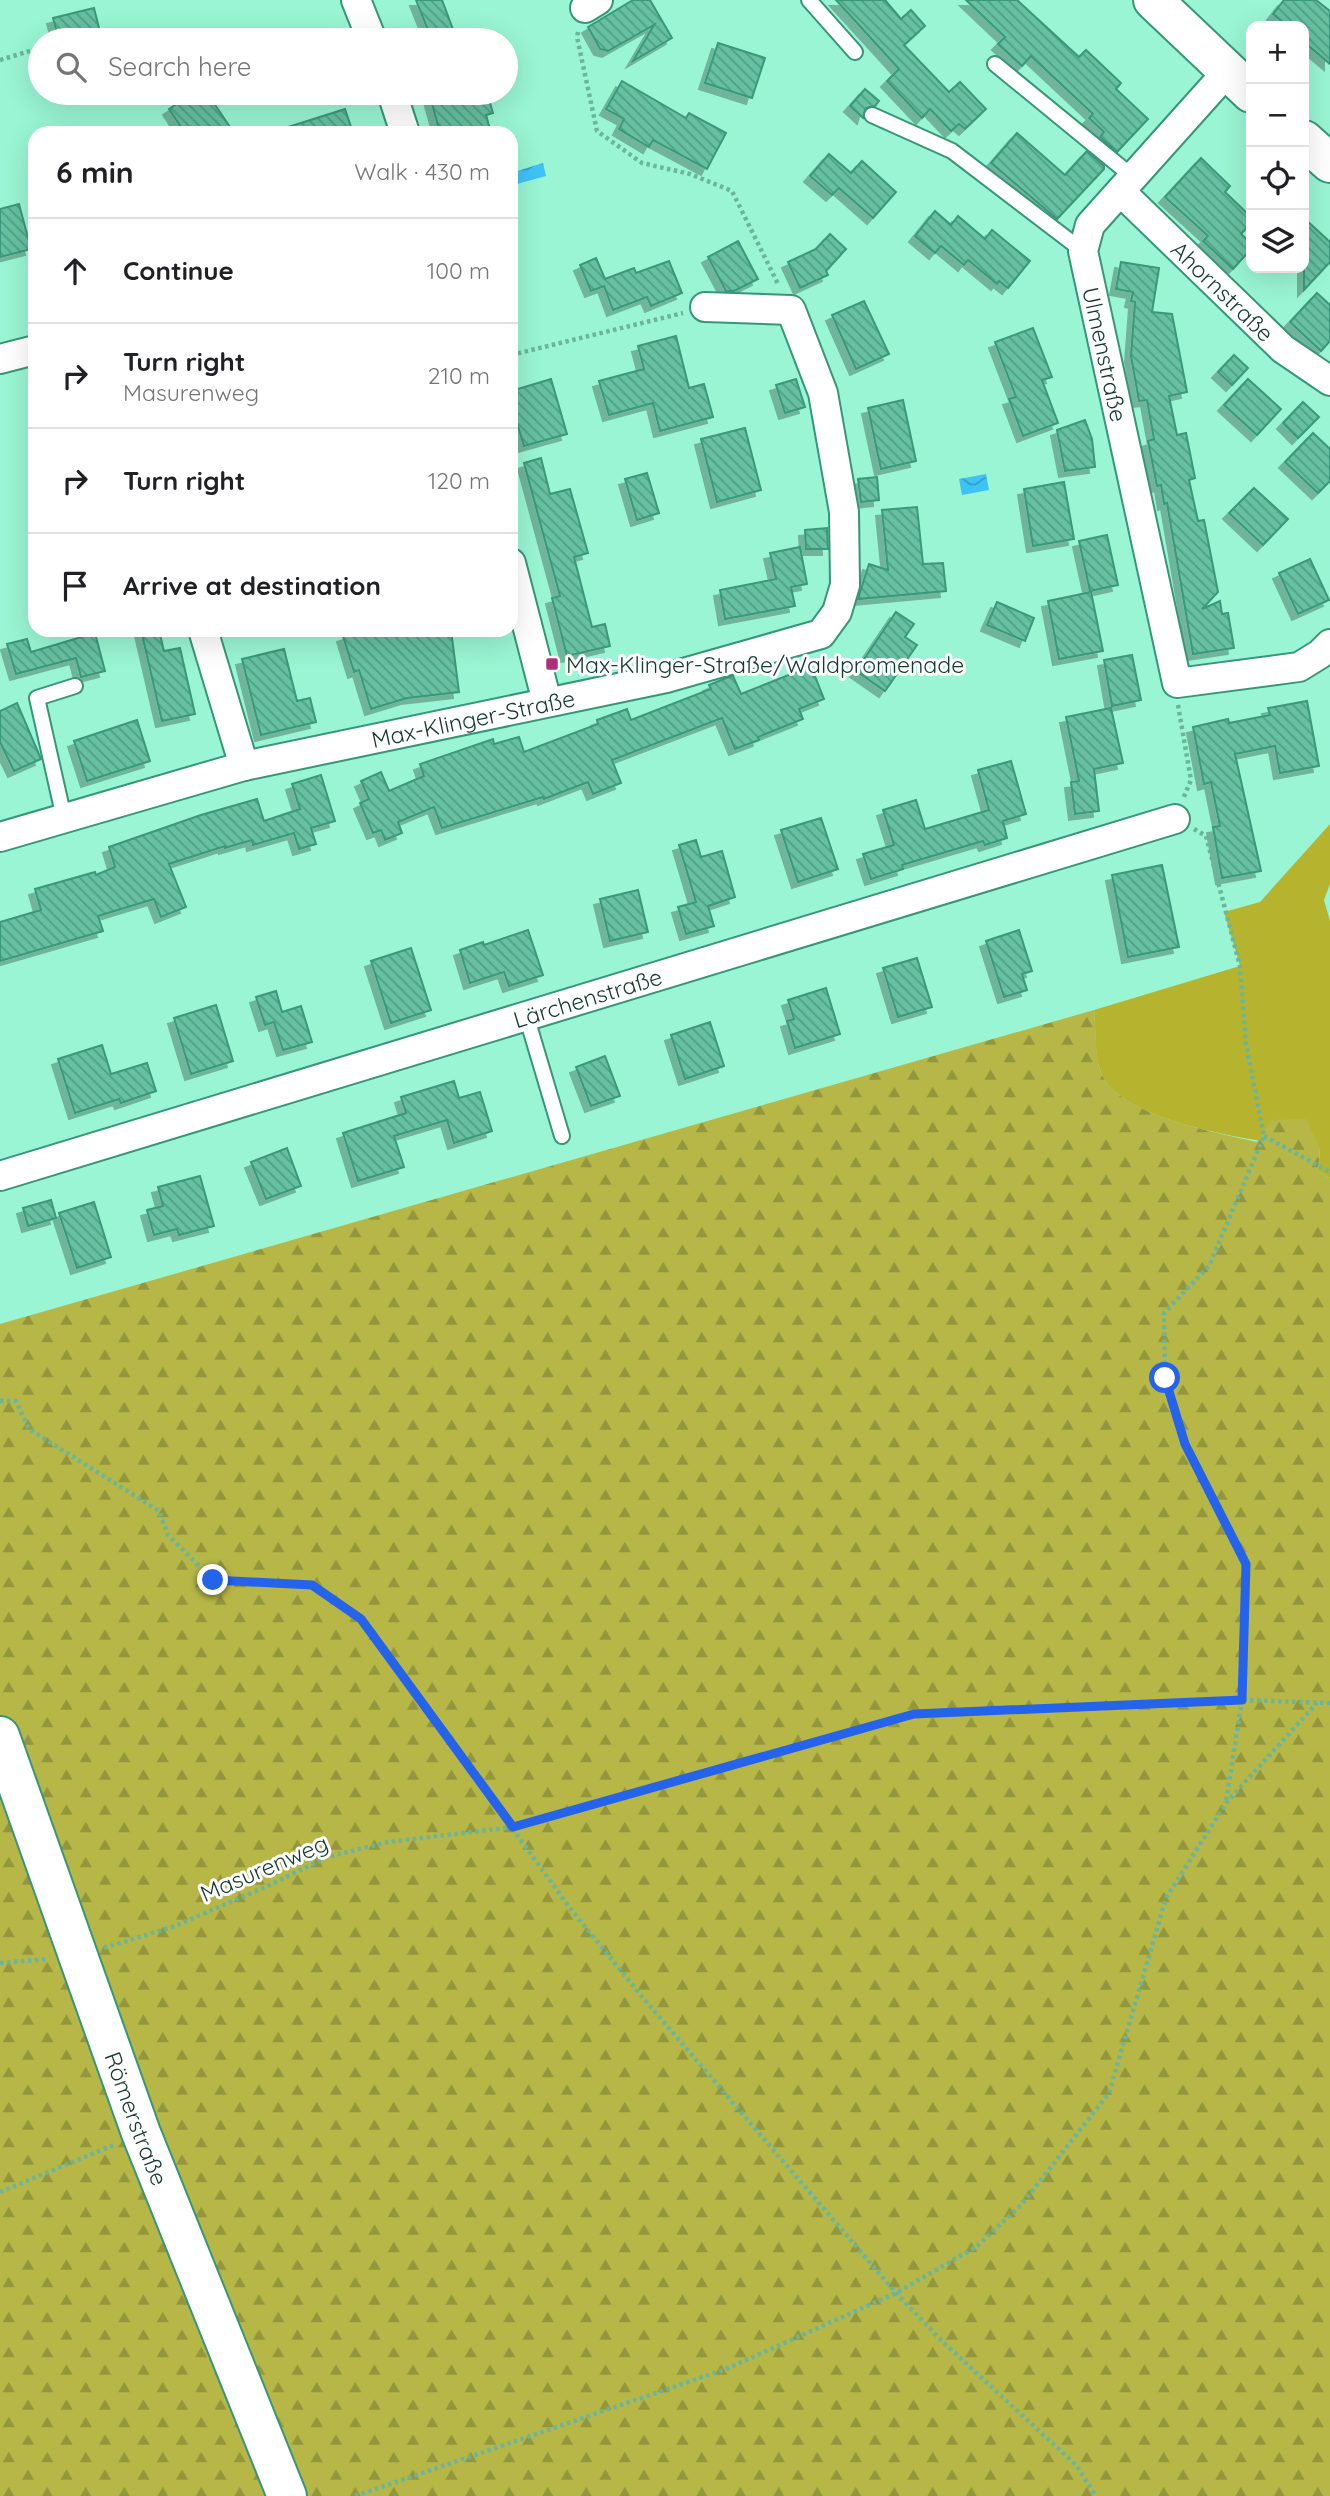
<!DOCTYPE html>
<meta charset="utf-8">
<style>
:root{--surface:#fff;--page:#f2f2f2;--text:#202124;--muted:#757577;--line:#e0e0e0}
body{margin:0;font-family:Quicksand,sans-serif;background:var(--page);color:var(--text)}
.controls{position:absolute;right:21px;top:21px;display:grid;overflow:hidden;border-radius:14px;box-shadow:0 7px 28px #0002}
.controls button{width:63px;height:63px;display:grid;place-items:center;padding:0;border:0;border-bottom:2px solid var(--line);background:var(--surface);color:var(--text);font:35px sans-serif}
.stop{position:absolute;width:21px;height:21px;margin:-16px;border:5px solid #2563eb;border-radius:50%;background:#fff}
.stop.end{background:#2563eb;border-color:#fff;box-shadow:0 2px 7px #0008}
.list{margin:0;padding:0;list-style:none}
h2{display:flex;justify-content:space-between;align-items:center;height:91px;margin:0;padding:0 28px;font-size:30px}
h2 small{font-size:23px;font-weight:400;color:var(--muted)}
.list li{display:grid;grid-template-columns:46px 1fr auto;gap:21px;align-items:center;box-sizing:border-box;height:105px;padding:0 28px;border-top:2px solid var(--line)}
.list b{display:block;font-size:26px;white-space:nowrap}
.list p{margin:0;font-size:23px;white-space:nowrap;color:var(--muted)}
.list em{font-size:23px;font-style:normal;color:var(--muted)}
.icon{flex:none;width:38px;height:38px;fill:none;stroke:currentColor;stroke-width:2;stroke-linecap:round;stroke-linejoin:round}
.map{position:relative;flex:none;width:1330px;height:2496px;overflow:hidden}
.search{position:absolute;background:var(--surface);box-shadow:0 7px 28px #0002;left:28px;top:28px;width:490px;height:77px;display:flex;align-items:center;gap:18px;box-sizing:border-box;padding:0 24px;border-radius:38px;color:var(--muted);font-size:26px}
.panel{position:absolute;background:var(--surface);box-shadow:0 7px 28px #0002;left:28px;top:126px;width:490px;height:511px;border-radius:21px}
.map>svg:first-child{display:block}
</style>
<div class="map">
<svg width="1330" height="2496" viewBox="0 0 1330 2496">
<defs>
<pattern id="forest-firs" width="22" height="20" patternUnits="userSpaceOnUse" patternTransform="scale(1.75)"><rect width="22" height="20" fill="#b7b748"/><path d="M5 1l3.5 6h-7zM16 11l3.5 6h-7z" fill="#94963c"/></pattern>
<pattern id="water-waves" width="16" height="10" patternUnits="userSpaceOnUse" patternTransform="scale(1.75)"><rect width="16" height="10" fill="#3fc3f6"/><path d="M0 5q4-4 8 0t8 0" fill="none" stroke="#34a0c8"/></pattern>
<pattern id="building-back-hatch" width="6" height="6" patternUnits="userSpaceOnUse" patternTransform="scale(1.75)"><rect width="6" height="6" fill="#65c1a1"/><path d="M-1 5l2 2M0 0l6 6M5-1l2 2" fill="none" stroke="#529e84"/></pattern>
<filter id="shadow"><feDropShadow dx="-6" dy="6" stdDeviation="0" flood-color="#0004"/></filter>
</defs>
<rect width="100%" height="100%" fill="#99f5d3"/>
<path fill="#b6b42f" d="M1330,824V884L1324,900L1330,921V1178L1318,1171L1320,1149C1270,1143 1116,1125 1100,1070C1094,1052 1096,1029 1094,1010L1240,966L1224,912L1260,902Z"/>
<path fill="url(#forest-firs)" d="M1094,1010C1096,1028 1095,1054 1100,1070C1114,1115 1216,1132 1257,1142L1271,1120L1306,1119L1320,1149L1318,1171L1330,1178V2496H0V1324Z"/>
<g fill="url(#water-waves)">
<path d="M543,163L546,176L517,184L514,172Z"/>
<path d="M986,474L989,490L962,495L959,479Z"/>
</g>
<g fill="url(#building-back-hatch)" stroke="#3a987a" stroke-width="2" filter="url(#shadow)">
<path d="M416,0H442L457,40H432Z"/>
<path d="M633,0H650L672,38L633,61L654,25L608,51L600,49L588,27Z"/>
<path d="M836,0H885L901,19L911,10L925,26L904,45L949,92L960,82L986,109L965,129L959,124L951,131L930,109L922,118L887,81L899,69Z"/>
<path d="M966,0H1017L1079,57L1086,50L1121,83L1116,89L1148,119L1117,152L1100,137L1104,132L1089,118L1093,114L1031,56L1022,66L998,44L1005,37Z"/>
<path d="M1284,0H1316L1330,11V64L1304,42V26H1288L1273,14Z"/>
<path d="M94,8L102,40H59L53,18Z"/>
<path d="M718,43L765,58L752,98L705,83Z"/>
<path d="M622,81L686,118L689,113L726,133L707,169L653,140L649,147L619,129L624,119L606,109Z"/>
<path d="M865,89L879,101L875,106L866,108L863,118L850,106Z"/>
<path d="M193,93H207L234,133H185L169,109Z"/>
<path d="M429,93H487L493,113L486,115L491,133H440Z"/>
<path d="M345,109L353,133H283L282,129Z"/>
<path d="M1017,133L1065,175L1087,151L1104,166V169L1057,219L991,163Z"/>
<path d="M829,154L851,173L862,161L896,192L873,218L839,188L832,195L810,176Z"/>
<path d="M1201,158L1230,186L1225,192L1251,217V223L1241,234L1251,243V249L1233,269L1203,241L1208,236L1165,197Z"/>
<path d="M19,204L31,249L0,257V209Z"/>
<path d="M935,211L951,225L958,216L985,239L992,230L1030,261L1008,288L999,281L997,284L968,260L964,265L941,246L935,253L915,236Z"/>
<path d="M1304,218L1330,242V262L1304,290Z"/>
<path d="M830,234L846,249L826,271L828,275L800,288L788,262L816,249Z"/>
<path d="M738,241L758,279L734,291H726L708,257Z"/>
<path d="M596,258L605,279L634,268L636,273L669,261L682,293L651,306L647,297L613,310L604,286L591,291L580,265Z"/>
<path d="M1121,262L1159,268L1152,312L1172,314L1187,392L1169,396L1177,435L1186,433L1195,478L1189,480L1198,521L1204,520L1218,592L1202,609L1220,601L1222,614L1228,613L1234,648L1193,654L1167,503L1164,504L1161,485L1157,486L1148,441L1154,439L1147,400L1139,401L1131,356L1135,302L1131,301L1133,292L1116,289Z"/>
<path d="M1317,293L1330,305V341L1321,351L1290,322Z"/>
<path d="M864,301L889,354L856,369L832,315Z"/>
<path d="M1033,328L1052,377L1042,380L1058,423L1023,436L1009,399L1016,397L995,342Z"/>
<path d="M676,336L689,388L704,384L713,417L660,431L653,403L609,415L599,381L644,369L638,346Z"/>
<path d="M1234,355L1248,368L1232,385L1218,372Z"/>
<path d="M551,379L567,434L524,446L511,403V391Z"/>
<path d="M796,379L805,407L785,413L776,385Z"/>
<path d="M1248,379L1281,409L1257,435L1224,405Z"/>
<path d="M903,400L916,461L881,469L868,408Z"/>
<path d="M1303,402L1319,417L1298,438L1283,423Z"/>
<path d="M1085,420L1092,439L1095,467L1065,471L1057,430Z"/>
<path d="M745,428L761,490L717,502L701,439Z"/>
<path d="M1313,433L1330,449V481L1318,493L1285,462Z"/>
<path d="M541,458L550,494L570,489L588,553L574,557L592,627L605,624L610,646L567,656L552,598L560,596L524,463Z"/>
<path d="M647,473L659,513L637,520L625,479Z"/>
<path d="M877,477L879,500L861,502L858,479Z"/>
<path d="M1064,482L1074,539L1033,546L1024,489Z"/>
<path d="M1254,488L1288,519L1263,545L1229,513Z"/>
<path d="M917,507L923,564L943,563L946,591L858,599L869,564L888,570L882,510Z"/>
<path d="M827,528L828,549H806L805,530Z"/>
<path d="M1107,535L1118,585L1090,591L1079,541Z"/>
<path d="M800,547L807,584L791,587L795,606L725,619L720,590L776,579L770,553Z"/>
<path d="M1310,559L1329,600L1298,614L1279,573Z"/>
<path d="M1091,592L1103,651L1059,659L1048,601Z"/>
<path d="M997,602L1034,618L1025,641L987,625Z"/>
<path d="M896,612L914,624L905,637L917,645L885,691L856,671Z"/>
<path d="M141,630H159L164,651L180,648L195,714L162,721Z"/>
<path d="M363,630H451L459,692L407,698L371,709L359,670L354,672L343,636Z"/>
<path d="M95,633L105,671L81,677L76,658L16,674L7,644L27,639L31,652Z"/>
<path d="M284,649L297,701L310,698L316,722L261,735L242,659Z"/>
<path d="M1132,655L1141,700L1112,706L1104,660Z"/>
<path d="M811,666L824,699L799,709L803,719L758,737L759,740L735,749L722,718L612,760L621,783L593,794L588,782L544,799L543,797L442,828L434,807L398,822L402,833L385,840L381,830L373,833L360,803L369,799L361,781L381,772L389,791L424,776L420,764L493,739L494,744L519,737L524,752L598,724L597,720L627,709L631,720L711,689L709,685L726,678L733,676L741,694Z"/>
<path d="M1307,701L1319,766L1280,773L1275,746L1235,754L1261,871L1222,878L1213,827L1220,826L1211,782L1204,784L1193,727L1228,719L1229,723L1270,715L1268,708Z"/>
<path d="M17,703L41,759L14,771L0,742V711Z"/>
<path d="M1111,708L1123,763L1094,769L1099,811L1075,814L1071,782L1079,781L1066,717Z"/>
<path d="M137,720L150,761L87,781L74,741Z"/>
<path d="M1011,761L1026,814L1003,821L1007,838L985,845L983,841L902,865L903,869L871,879L863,854L894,845L883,810L916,800L925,829L989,810L978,770Z"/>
<path d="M321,775L335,821L311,828L316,844L299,849L294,833L253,845L252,840L225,848V846L169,864L186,907L161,917L154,899L98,916L103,931L0,961V922L41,910L35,889L95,872L96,875L115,867L109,847L201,815L257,799L264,821L300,809L292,784Z"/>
<path d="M821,818L838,869L798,882L781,830Z"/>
<path d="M696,840L701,857L722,851L735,897L708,906L714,926L686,934L678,907L696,902L679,845Z"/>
<path d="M1162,865L1179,947L1128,957L1112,875Z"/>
<path d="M638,890L648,932L610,941L600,899Z"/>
<path d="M528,930L543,975L509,986L504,972L470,983L460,950L483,942L484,945Z"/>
<path d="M1019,930L1032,971L1022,974L1027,990L1004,997L986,941Z"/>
<path d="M411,948L431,1010L391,1023L371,961Z"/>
<path d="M917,958L932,1007L898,1017L883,968Z"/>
<path d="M826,988L840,1034L795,1048L787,1021L794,1019L788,1000Z"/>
<path d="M276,991L282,1012L301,1006L312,1042L283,1050L274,1022L265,1025L256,997Z"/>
<path d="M216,1005L233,1061L191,1074L174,1018Z"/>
<path d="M710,1022L724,1066L685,1079L671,1035Z"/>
<path d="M102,1045L111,1074L147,1063L156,1091L121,1103L119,1099L75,1113L58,1059Z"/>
<path d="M605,1056L620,1096L591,1106L576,1067Z"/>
<path d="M454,1081L459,1098L480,1092L492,1131L454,1143L447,1120L394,1136L404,1167L358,1181L343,1133L406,1113L401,1097Z"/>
<path d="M287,1148L301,1186L266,1199L251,1162Z"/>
<path d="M200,1176L214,1226L179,1235L177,1229L154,1235L147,1210L163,1206L158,1187Z"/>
<path d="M51,1200L56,1218L28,1226L23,1208Z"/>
<path d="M94,1202L111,1257L77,1268L59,1213Z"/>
</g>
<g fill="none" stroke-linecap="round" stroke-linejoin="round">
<g stroke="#379678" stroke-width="18">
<g id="lane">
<path d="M809,0L855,52"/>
<path d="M995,64L1133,177"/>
<path d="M872,115L952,151L1083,251"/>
<path d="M64,818L37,698L75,686"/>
<path d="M526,1015L562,1136"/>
</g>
</g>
<g stroke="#379678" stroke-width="32">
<g id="street">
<path d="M356,0L372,40"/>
<path d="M585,8L598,0"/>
<path id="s1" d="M1227,72L1090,225L1083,251L1177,683L1299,667L1320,654L1330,644"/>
<path d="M392,93L405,133"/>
<path id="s2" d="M1121,192L1283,349L1330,381"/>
<path d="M0,359L35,350"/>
<path d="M511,563L547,702"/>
<path d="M203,630L244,766"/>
<path id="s3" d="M0,837L244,766L666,678L821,634L837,612L845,585L844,512L823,393L791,310L705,307"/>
<path id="s4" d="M0,1176L1175,819"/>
</g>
</g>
<g stroke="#379678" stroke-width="42">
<g id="secondary">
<path d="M1153,0L1251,93"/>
<path d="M1304,140L1330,163"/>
<path id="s5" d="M0,1736L141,2133L287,2496"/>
</g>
</g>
<g stroke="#6bb59a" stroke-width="4.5" stroke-dasharray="3.5 3.5" stroke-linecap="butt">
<path d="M578,32L577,37L597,131L642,163L690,174L732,191L778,284"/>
<path d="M0,60L40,48"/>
<path d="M511,355L683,313"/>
<path d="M1178,705L1191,780L1183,799"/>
<path d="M1194,829L1206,836L1240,966L1246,1045L1264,1136L1209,1266L1164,1313L1165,1378L1185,1444L1246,1564L1242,1700L1226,1802"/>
<path d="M1264,1136L1330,1172"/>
<path d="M0,1401H16L29,1429L159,1511L168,1535L213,1580L311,1585L361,1619L569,1907L644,1999L896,2293L943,2342L1076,2465L1096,2496"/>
<path d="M104,1948L175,1926L272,1884L327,1857L388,1842L513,1827L914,1714L1242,1700L1330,1703"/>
<path d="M0,1963L48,1959"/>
<path d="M0,2192L116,2144"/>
<path d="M355,2496L726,2369L896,2293L976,2247L1021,2205L1109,2093L1166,1898L1226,1803L1317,1703"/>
</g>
<use href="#lane" stroke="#fff" stroke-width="14"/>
<use href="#street" stroke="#fff" stroke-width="28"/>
<use href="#secondary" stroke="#fff" stroke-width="38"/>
</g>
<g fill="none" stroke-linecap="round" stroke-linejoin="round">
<path stroke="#2563eb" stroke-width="9" d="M213,1580L312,1585L361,1619L513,1827L914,1714L1242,1700L1246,1564L1185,1444L1165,1378"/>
</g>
<rect fill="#af2e7a" stroke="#fff" stroke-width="2.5" x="545" y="657" width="14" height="14" rx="3.5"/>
<g text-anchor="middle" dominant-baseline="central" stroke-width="6" stroke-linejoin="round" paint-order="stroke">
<g font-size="23" fill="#143b2e" stroke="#fff">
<text stroke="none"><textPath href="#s2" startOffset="142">Ahornstraße</textPath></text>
<text stroke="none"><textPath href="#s1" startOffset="338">Ulmenstraße</textPath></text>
<text stroke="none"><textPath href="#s3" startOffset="488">Max-Klinger-Straße</textPath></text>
<text stroke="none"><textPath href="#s4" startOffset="614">Lärchenstraße</textPath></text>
<text transform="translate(264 1868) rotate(-23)">Masurenweg</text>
<text stroke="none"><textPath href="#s5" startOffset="406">Römerstraße</textPath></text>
</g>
<g font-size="23" fill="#143b2e" stroke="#fff" text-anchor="start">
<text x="566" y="664">Max-Klinger-Straße/Waldpromenade</text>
</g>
</g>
</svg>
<div class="controls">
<button>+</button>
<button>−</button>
<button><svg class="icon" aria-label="locate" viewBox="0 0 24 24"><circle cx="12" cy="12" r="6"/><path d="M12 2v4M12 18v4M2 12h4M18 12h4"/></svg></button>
<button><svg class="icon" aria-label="layers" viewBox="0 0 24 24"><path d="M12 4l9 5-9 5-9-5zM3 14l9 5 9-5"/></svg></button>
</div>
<div class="stop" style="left:1165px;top:1378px"></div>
<div class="stop end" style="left:213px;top:1580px"></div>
<div class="search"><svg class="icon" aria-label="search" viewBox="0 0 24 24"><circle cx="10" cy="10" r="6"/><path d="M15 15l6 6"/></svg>Search here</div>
<section class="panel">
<h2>6 min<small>Walk · 430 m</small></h2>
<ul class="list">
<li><svg class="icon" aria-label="ahead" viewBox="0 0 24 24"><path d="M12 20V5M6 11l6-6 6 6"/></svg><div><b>Continue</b></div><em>100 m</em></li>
<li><svg class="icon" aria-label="right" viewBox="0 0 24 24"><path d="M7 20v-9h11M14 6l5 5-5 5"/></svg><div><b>Turn right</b><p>Masurenweg</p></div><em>210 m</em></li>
<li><svg class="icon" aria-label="right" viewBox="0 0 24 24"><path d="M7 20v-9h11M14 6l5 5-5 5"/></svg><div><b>Turn right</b></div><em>120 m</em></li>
<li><svg class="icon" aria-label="arrive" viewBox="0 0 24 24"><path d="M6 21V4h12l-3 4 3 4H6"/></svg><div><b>Arrive at destination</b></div></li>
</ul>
</section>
</div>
